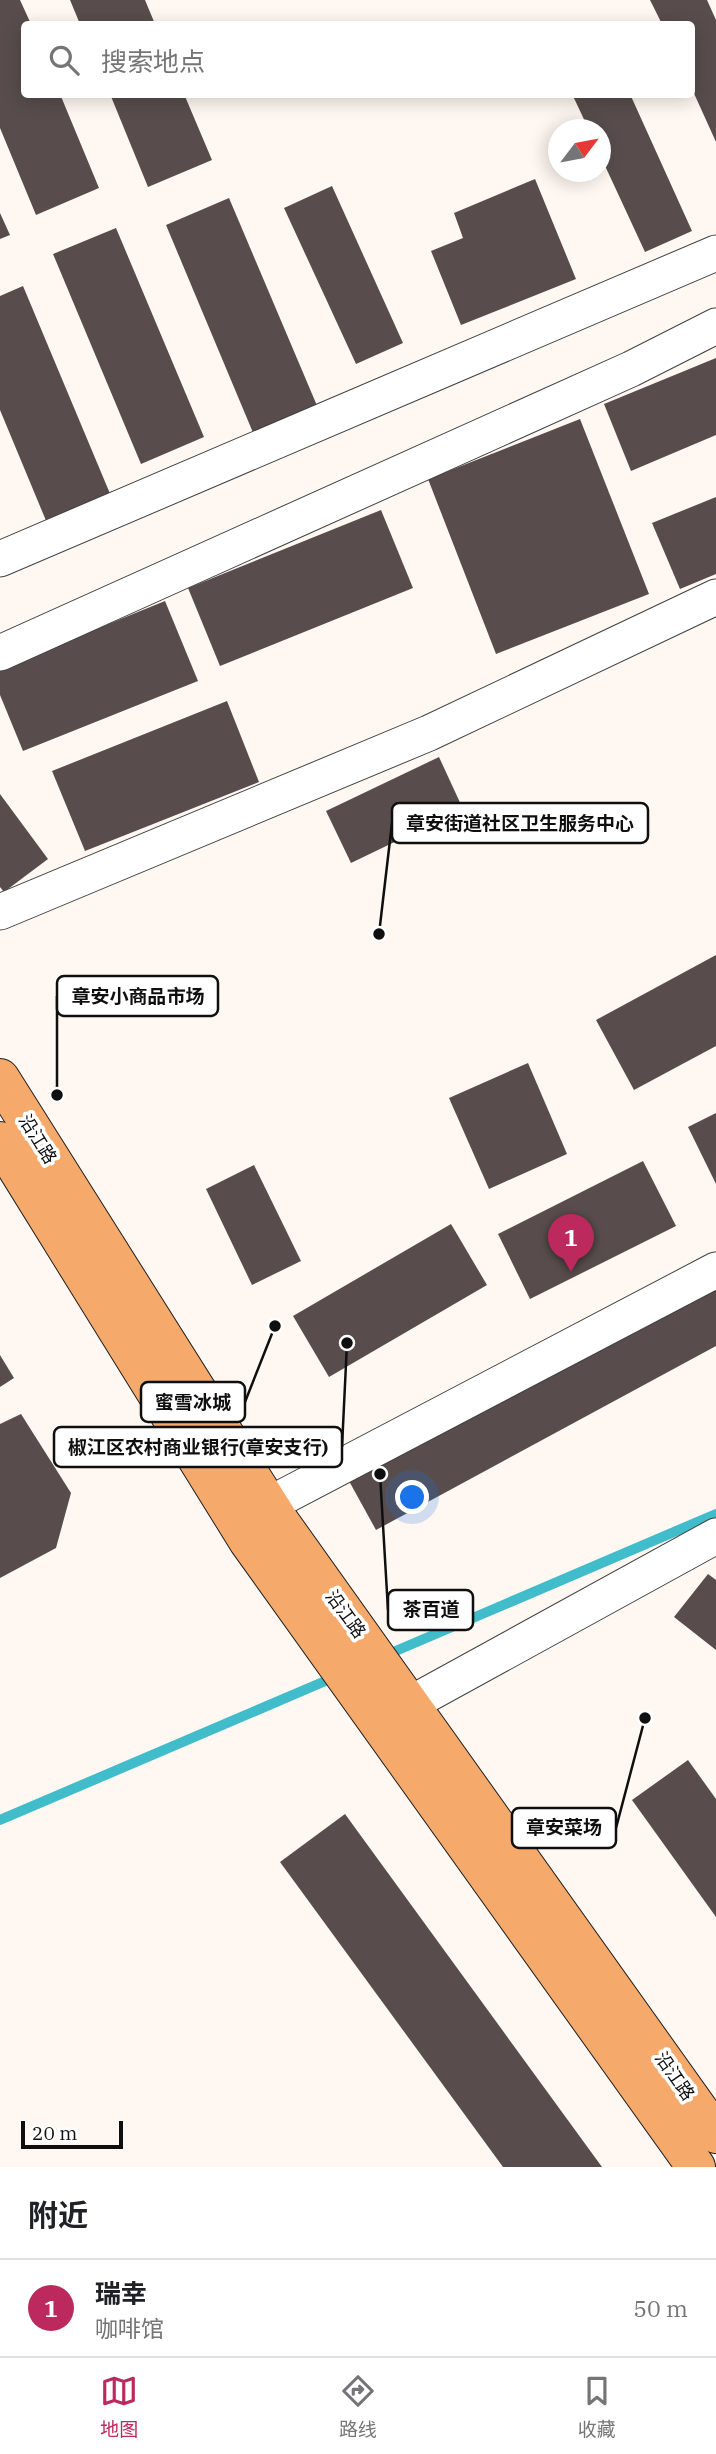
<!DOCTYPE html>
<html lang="zh">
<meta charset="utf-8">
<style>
:root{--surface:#fff;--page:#f6f6f6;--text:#202124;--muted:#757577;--line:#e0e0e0;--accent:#bc2a5d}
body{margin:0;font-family:"IBM Plex Serif","Noto Sans SC",serif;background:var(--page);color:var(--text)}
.compass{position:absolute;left:548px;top:119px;width:63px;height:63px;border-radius:50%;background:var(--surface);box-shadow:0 4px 18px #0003;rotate:58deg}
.scale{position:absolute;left:21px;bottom:18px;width:102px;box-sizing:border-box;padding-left:7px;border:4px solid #0f0f0f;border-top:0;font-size:19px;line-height:24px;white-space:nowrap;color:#0f0f0f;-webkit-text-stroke:5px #fff;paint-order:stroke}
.you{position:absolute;left:413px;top:1498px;width:24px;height:24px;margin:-18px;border:5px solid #fff;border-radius:50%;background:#1a73e8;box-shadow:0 0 0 10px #1a73e833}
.badge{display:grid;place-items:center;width:46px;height:46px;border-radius:50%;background:var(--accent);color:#fff;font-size:23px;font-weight:700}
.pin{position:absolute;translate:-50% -58px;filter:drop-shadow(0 2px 4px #0008)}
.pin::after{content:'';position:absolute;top:37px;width:24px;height:21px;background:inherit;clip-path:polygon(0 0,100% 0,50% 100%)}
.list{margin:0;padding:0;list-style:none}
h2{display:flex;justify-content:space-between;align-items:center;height:91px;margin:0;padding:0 28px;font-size:30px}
h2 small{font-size:23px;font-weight:400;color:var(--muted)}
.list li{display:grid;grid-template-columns:46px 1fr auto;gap:21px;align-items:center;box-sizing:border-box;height:98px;padding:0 28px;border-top:2px solid var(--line)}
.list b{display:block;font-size:26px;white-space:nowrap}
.list p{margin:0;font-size:23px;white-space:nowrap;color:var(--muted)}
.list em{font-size:23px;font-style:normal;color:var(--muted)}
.icon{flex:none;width:38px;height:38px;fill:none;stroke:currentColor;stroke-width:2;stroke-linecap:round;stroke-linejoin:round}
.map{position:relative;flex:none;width:716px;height:2167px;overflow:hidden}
.search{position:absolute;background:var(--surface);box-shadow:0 4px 18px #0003;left:21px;right:21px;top:21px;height:77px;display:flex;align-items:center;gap:18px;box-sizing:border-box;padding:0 24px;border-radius:7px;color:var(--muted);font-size:26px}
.sheet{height:189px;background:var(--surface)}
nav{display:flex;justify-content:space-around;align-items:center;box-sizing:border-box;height:98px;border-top:2px solid var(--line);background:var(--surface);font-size:19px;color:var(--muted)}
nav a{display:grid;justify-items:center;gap:4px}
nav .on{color:var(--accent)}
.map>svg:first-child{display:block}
</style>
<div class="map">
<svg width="716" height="2167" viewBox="0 0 716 2167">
<rect width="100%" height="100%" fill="#fff8f2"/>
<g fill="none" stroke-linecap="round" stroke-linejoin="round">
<g stroke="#40bcca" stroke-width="10">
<path d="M384,1656L716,1514"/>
<path d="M0,1820L337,1676"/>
</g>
</g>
<g fill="#584d4c">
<path d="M0,0H20L31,24H24V94H60L99,188L36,215L0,128Z"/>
<path d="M70,0H145L155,24H80Z"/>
<path d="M650,0H707L716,20V142L692,89V24H662Z"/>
<path d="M110,94H184L212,160L148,187Z"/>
<path d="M575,94H630L692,231L645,252L600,155V130H589L573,96Z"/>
<path d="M535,179L576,279L461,325L431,251L463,238L454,213Z"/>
<path d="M332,186L403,343L356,364L284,208Z"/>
<path d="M229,198L318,408L254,435L166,225Z"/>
<path d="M0,213L10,235L0,239Z"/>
<path d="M116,228L204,437L141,464L53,254Z"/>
<path d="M23,286L111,496L47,523L0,410V296Z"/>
<path d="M716,358V435L631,471L604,404Z"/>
<path d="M580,419L649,594L496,654L428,479Z"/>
<path d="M716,497V574L680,589L652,523Z"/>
<path d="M381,510L413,588L220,666L188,588Z"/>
<path d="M165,601L198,681L23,751L0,695V668Z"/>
<path d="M227,701L259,782L85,851L52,771Z"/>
<path d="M439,757L463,809L351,863L326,811Z"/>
<path d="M0,794L48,859L4,892L0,887Z"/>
<path d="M716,955V1046L634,1090L596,1020Z"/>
<path d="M528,1063L567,1154L489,1189L449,1098Z"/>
<path d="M716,1113V1184L688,1127Z"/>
<path d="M643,1161L676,1226L530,1299L498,1234Z"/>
<path d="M254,1165L301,1261L252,1285L206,1189Z"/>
<path d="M451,1224L487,1285L329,1377L293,1316Z"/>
<path d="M716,1282V1346L376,1530L349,1481Z"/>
<path d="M0,1355L14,1378L0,1387Z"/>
<path d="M21,1414L71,1493L56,1548L0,1578V1424Z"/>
<path d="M708,1574L716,1580V1650L674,1617Z"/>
<path d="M688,1760L716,1799V1917L632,1800Z"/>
<path d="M345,1814L602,2167H503L280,1862Z"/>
</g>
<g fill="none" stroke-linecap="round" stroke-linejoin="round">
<g stroke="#424242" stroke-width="37">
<g id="street">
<path d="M0,559L716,253"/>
<path d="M0,653L631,369L716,326"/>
<path d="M0,912L429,733L716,597"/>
<path d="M245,1517L716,1270"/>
<path d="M410,1704L716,1536"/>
</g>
</g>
<g stroke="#202020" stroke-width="40">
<g id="primary">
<path d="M0,1078L278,1519L716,2134"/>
<path d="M0,1141L248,1541L696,2167"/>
</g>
</g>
<use href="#street" stroke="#fff" stroke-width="35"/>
<use href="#primary" stroke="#f5aa6c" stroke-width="38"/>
</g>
<g text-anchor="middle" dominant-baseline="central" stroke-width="7" stroke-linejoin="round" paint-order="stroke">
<g font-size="18" fill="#0f0f0f" stroke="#fff">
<text transform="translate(38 1139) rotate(58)">沿江路</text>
<text transform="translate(346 1614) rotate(54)">沿江路</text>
<text transform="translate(675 2076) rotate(55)">沿江路</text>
</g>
</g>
<path fill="none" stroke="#0f0f0f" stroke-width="2.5" d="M379 934L392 823M57 1095L57 996M275 1326L245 1402M347 1343L342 1447M380 1474L388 1610M645 1718L616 1828"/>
<g fill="#0f0f0f" stroke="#fff" stroke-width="2.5">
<circle cx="379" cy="934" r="7"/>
<circle cx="57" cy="1095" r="7"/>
<circle cx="275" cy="1326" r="7"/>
<circle cx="347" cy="1343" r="7"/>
<circle cx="380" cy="1474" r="7"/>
<circle cx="645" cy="1718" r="7"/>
</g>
<g fill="#fff" stroke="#0f0f0f" stroke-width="2.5">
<rect x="392" y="803" width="256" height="40" rx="7"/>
<rect x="57" y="976" width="161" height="40" rx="7"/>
<rect x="141" y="1382" width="104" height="40" rx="7"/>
<rect x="54" y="1427" width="288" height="40" rx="7"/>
<rect x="388" y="1590" width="85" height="40" rx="7"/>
<rect x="512" y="1808" width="104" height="40" rx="7"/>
</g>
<g font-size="19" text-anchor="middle" font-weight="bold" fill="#0f0f0f">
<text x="520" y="830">章安街道社区卫生服务中心</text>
<text x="138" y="1003">章安小商品市场</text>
<text x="193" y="1409">蜜雪冰城</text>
<text x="198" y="1454">椒江区农村商业银行(章安支行)</text>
<text x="431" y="1616">茶百道</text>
<text x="564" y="1834">章安菜场</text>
</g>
</svg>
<svg class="compass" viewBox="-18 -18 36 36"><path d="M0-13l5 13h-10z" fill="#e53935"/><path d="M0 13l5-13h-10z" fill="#757577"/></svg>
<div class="scale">20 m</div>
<div class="you"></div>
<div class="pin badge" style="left:571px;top:1272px">1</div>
<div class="search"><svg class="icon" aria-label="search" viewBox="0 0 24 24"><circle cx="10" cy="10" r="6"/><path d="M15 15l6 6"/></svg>搜索地点</div>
</div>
<section class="sheet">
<h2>附近<small></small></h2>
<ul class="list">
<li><span class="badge">1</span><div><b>瑞幸</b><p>咖啡馆</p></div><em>50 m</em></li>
</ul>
</section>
<nav>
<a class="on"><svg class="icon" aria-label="map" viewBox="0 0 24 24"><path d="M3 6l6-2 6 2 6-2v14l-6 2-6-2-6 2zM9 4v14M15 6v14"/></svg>地图</a>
<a><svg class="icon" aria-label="directions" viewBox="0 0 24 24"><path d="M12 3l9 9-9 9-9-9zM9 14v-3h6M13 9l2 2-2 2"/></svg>路线</a>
<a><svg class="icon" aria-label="saved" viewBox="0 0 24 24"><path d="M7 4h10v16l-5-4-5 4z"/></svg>收藏</a>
</nav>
